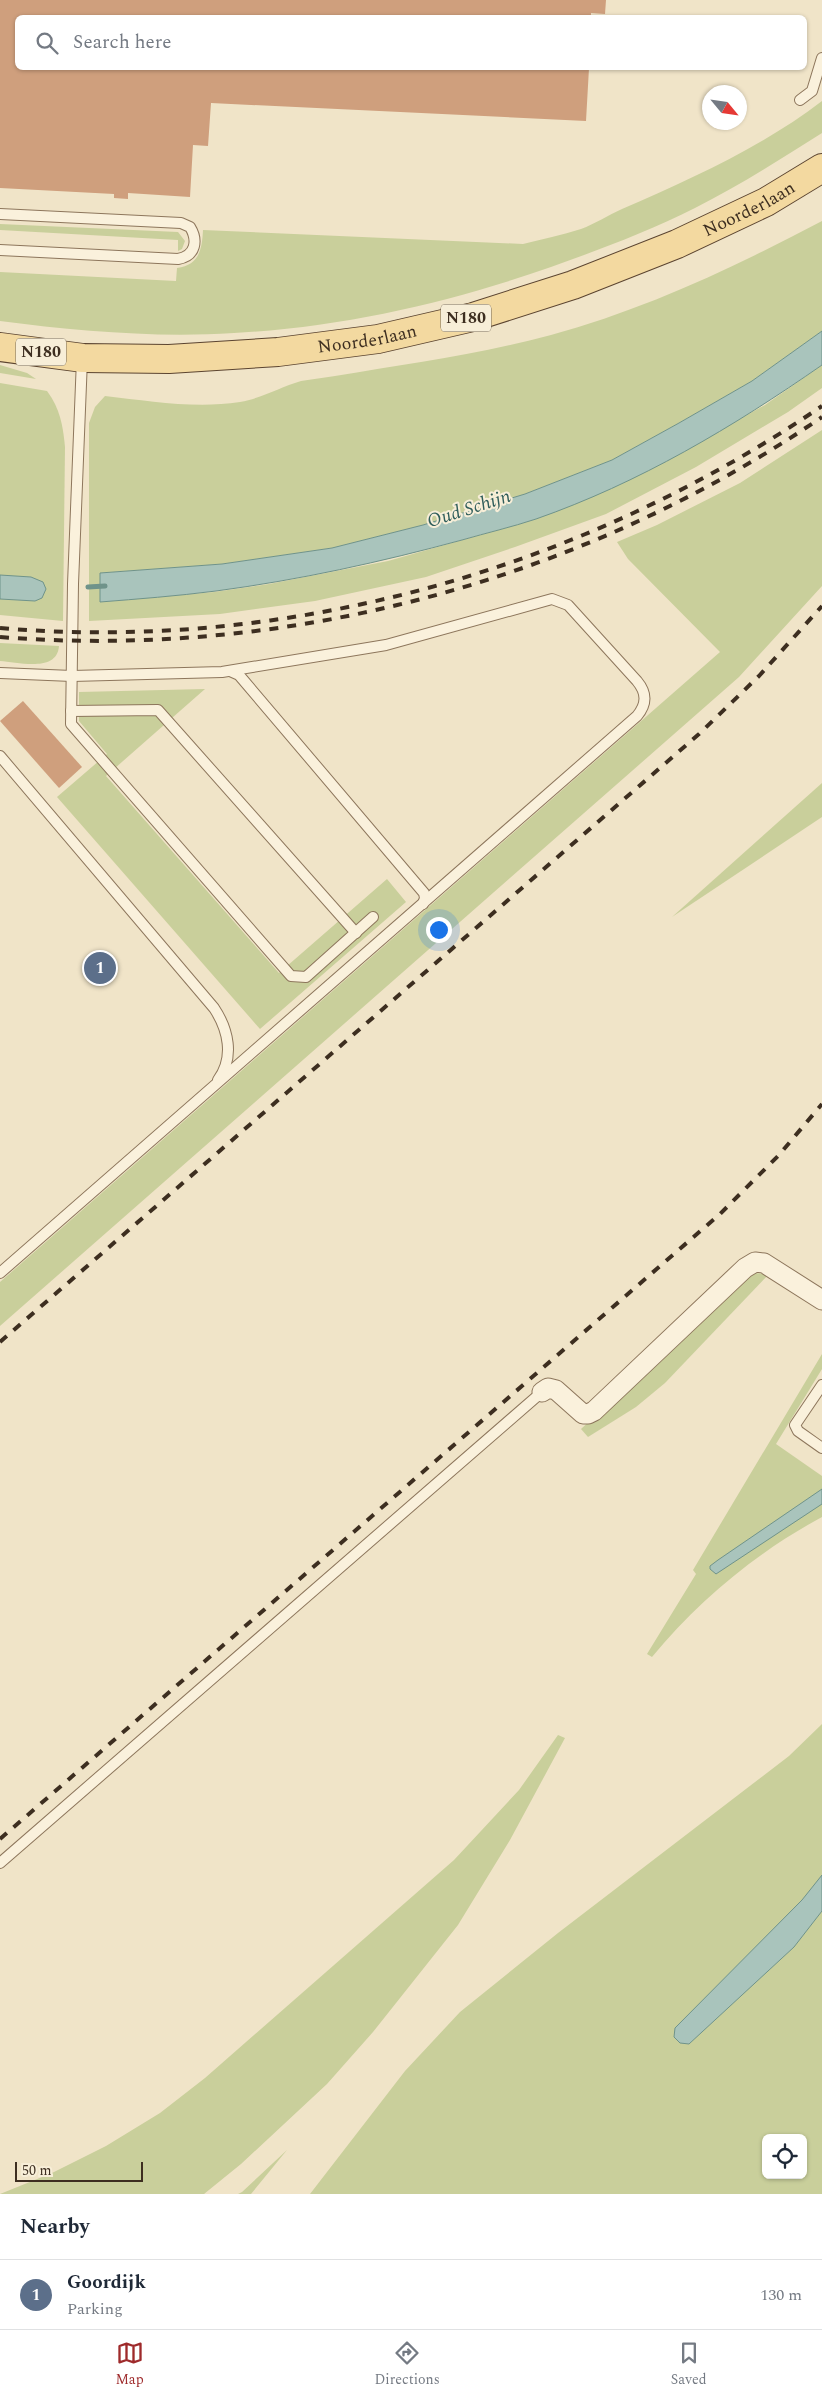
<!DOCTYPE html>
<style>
:root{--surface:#fff;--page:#f6f6f7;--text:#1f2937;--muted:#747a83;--line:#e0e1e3;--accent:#9e2a2b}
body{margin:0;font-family:Spectral,serif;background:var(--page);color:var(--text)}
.controls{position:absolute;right:15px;bottom:15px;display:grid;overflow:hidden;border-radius:8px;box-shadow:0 1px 4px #0004}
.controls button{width:45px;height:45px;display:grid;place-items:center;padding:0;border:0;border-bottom:1px solid var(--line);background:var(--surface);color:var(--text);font:25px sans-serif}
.compass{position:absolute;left:702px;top:85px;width:45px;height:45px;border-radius:50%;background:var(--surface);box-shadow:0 1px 4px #0004;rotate:119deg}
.scale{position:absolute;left:15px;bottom:12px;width:128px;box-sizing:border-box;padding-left:5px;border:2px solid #3d2e20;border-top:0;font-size:14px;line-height:18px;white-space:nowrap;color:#3d2e20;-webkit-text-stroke:4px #f7eed8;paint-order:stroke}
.you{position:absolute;left:438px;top:929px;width:18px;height:18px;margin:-12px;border:4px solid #fff;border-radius:50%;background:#1a73e8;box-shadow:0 0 0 8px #1a73e833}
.badge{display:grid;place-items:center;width:32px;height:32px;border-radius:50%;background:var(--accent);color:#fff;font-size:16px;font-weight:700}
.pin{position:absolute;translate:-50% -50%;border:2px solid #fff;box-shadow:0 1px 5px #0006}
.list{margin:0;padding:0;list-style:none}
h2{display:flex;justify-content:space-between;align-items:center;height:65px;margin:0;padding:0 20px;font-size:21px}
h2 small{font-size:16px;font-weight:400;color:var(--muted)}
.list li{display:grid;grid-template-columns:32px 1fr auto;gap:15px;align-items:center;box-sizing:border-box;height:70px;padding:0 20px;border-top:1px solid var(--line)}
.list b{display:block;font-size:19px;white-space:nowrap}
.list p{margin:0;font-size:16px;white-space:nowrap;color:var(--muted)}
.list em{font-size:16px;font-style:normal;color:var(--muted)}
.icon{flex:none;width:28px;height:28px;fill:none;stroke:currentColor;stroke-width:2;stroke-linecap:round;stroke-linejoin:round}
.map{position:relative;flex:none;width:822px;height:2194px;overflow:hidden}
.search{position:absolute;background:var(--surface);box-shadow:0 1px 4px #0004;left:15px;right:15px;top:15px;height:55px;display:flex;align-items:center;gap:12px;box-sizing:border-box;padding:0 18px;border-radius:8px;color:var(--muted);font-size:19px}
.sheet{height:135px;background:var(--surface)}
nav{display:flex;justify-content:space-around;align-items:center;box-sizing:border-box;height:70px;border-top:1px solid var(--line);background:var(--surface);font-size:14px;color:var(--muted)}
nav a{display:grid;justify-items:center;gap:2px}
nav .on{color:var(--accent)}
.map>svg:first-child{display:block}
</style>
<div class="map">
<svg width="822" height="2194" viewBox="0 0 822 2194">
<rect width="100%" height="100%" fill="#f0e4c8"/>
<g fill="#c9cf9b" fill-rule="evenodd">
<path d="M822,101V133C781,159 739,186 695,208C649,231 599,250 551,267C448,303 343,327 234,333C156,338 77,331 0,321V272L176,281L177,268C199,265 202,250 203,230L523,244C542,239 562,235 581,229C595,224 608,215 622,209C691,179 762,147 822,101Z"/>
<path d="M822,221V331L752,381L679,423L612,460L525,494L423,525L332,548L222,564L101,573L100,602L214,592L269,584L388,561L536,519L617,486L765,405L822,365V388L788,412L696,467L606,514L515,547L426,577L315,601L220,614L89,621V423L95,407L105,396C150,401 195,409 240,402C263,398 280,387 301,381C312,379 324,378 335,376C407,364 480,354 551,335C646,309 735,267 822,221Z"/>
<path d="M0,224L178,232L185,241L182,249L178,251V240L0,230Z"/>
<path d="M0,365L27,373L36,379L0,373Z"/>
<path d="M0,383L47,391C60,408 63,426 65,447L63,621L0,615Z"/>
<path d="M822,430V586L739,677L0,1326V1282L720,652L628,559L617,542L657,525L740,483Z"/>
<path d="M0,643L59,646C57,673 18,662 0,661Z"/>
<path d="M205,689L106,776L279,973L387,879L406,902L260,1029L57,797L107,754L79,721V692Z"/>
<path d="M822,783V817L672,917Z"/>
<path d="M755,1273L769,1274L665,1383L636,1407L588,1437L581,1429L746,1277Z"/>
<path d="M822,1354V1369L776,1444L822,1476V1517C757,1552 699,1600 652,1657L647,1654L696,1574L693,1570Z"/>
<path d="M822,1724V2194H310L405,2071L460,2012L558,1933L789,1756ZM766,2138H803V2175H766Z"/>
<path d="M558,1735L565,1738L510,1840L458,1925L373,2032L327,2084L241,2164L204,2194H0L52,2173L106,2146L160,2113L205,2078L454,1860L519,1790Z"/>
<path d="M287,2150L251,2194H238L242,2192Z"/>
</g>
<g fill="#a9c4bc" stroke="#6f938a">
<path d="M822,331V365C733,427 639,483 536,519C512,527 486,533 462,540C381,562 299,580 216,591C177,596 138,599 100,602V573L222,564L332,548L423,525L525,494L612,460L679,423L752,381Z"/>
<path d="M0,575L31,577L43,582L46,589L42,598L35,601L0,599Z"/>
<path d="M822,1489V1504L716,1574L710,1569V1566L718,1560Z"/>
<path d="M822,1875V1911L794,1947L689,2044L680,2043L674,2037L675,2028L802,1900Z"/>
</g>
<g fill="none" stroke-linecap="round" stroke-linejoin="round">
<path stroke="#6f938a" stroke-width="5" d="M88,587L105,586"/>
</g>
<g fill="#cf9f7d">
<path d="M0,0H606L605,14L591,13V18H18V68H589L586,121L211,103L208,146L193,145L190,197L128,193V199L114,198V194L0,188Z"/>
<path d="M23,701L82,767L59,788L0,721Z"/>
</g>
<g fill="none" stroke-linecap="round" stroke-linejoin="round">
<g stroke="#8d765c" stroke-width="12">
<g id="lane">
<path d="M800,100L812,91L822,58"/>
<path d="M0,214L181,223L190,227C198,240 196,256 178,259L0,250"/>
<path d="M82,359L73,584L71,724L291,976L306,977L373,917"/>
<path d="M230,671L239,675L424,893L425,898L423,904"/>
<path d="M0,673L72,676L222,672L386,645L552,599L568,605L637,681C647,693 647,704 637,716L0,1273"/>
<path d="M71,711L158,710L356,933"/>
<path d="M0,756L214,1008C228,1029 235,1057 218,1080"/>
<path d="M822,1385L795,1425L798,1431L822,1448"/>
<path d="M0,1863L542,1392"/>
</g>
</g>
<g stroke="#8d765c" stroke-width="21">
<path id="street" d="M542,1392L548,1388L556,1390L583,1414H588L594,1411L745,1268L755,1262L764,1263L822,1300"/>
</g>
<g stroke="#5b4430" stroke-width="30">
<g id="primary">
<path id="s1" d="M0,347L83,358L169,359L278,352L378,339L473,317L573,285L677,244L766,202L822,168"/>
</g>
</g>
<use href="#lane" stroke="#faf1dc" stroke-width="10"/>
<use href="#street" stroke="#faf1dc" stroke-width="19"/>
<use href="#primary" stroke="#f3d9a0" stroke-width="28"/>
<g stroke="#3d2e20" stroke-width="4" stroke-dasharray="9 9" stroke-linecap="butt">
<path d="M0,628C289,653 583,569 822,406"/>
<path d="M0,637C289,660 583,580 822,417"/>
<path d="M0,1342L699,734L759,676L822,606"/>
<path d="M0,1839L720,1214L779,1155L822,1104"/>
</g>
</g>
<g text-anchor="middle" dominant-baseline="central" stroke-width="4" stroke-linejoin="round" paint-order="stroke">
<g fill="#f7eed8" stroke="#756857" stroke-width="1">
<rect x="441" y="304.5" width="50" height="27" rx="4"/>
<rect x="16" y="338.5" width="50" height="27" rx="4"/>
</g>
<g font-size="16" font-weight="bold" fill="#3d2e20">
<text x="466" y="318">N180</text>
<text x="41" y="352">N180</text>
</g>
<g font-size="18" fill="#3d2e20" stroke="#f7eed8">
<text stroke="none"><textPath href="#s1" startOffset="774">Noorderlaan</textPath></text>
<text stroke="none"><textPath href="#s1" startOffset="369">Noorderlaan</textPath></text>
</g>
<g font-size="19" font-style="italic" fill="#2f5d5a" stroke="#f7eed8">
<text transform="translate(469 509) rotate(-18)">Oud Schijn</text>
</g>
</g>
</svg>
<div class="controls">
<button><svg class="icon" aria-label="locate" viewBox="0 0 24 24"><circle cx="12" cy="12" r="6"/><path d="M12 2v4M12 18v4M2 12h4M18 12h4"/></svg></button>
</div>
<svg class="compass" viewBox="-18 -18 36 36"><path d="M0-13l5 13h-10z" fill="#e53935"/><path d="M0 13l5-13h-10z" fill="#747a83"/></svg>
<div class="scale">50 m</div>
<div class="you"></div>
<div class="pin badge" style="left:100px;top:968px;background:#5c6f8a">1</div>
<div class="search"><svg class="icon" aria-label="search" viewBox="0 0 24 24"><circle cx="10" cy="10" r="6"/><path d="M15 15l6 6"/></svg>Search here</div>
</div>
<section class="sheet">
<h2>Nearby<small></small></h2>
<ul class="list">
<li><span class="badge" style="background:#5c6f8a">1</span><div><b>Goordijk</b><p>Parking</p></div><em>130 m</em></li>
</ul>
</section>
<nav>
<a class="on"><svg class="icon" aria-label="map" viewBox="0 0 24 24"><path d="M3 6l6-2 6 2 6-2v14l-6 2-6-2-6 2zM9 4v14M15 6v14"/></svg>Map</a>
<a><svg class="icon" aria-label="directions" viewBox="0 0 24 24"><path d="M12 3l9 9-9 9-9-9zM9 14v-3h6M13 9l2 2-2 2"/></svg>Directions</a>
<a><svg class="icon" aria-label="saved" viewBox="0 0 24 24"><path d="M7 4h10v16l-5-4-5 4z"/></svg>Saved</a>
</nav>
